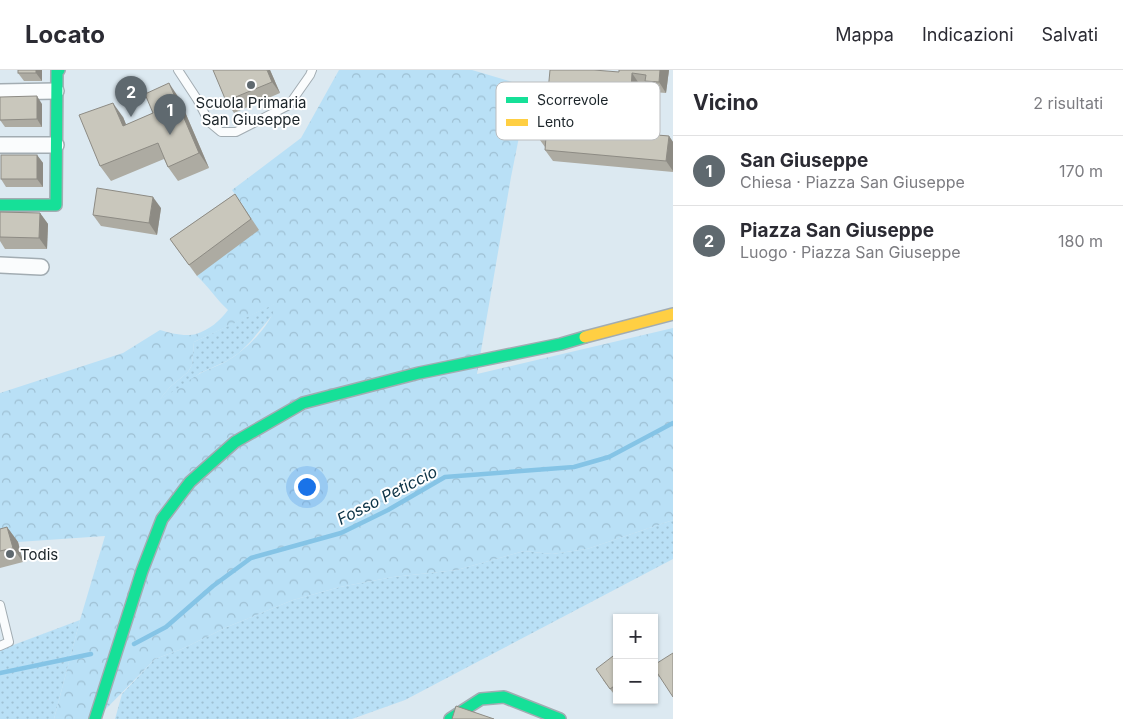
<!DOCTYPE html>
<html lang="it">
<meta charset="utf-8">
<style>
:root{--surface:#fff;--page:#f7f7f7;--text:#2b2b33;--muted:#7c7c81;--line:#e1e1e2;--accent:#5f696f}
body{margin:0;font-family:Inter,sans-serif;background:var(--page);color:var(--text)}
.controls{position:absolute;right:15px;bottom:15px;display:grid;overflow:hidden;border-radius:0px;box-shadow:0 1px 4px #0004}
.controls button{width:45px;height:45px;display:grid;place-items:center;padding:0;border:0;border-bottom:1px solid var(--line);background:var(--surface);color:var(--text);font:25px sans-serif}
.you{position:absolute;left:306px;top:416px;width:18px;height:18px;margin:-12px;border:4px solid #fff;border-radius:50%;background:#1a73e8;box-shadow:0 0 0 8px #1a73e833}
.badge{display:grid;place-items:center;width:32px;height:32px;border-radius:50%;background:var(--accent);color:#fff;font-size:16px;font-weight:700}
.pin{position:absolute;translate:-50% -41px;filter:drop-shadow(0 1px 2px #0008)}
.pin::after{content:'';position:absolute;top:26px;width:18px;height:15px;background:inherit;clip-path:polygon(0 0,100% 0,50% 100%)}
.list{margin:0;padding:0;list-style:none}
h2{display:flex;justify-content:space-between;align-items:center;height:65px;margin:0;padding:0 20px;font-size:21px}
h2 small{font-size:16px;font-weight:400;color:var(--muted)}
.list li{display:grid;grid-template-columns:32px 1fr auto;gap:15px;align-items:center;box-sizing:border-box;height:70px;padding:0 20px;border-top:1px solid var(--line)}
.list b{display:block;font-size:19px;white-space:nowrap}
.list p{margin:0;font-size:16px;white-space:nowrap;color:var(--muted)}
.list em{font-size:16px;font-style:normal;color:var(--muted)}
.map{position:relative;flex:none;width:673px;height:649px;overflow:hidden}
header{display:flex;align-items:center;gap:30px;box-sizing:border-box;height:70px;padding:0 25px;background:var(--surface);border-bottom:1px solid var(--line)}
header strong{font-size:24px}
nav{display:flex;gap:28px;margin-inline-start:auto;font-size:18px}
main{display:flex}
aside{flex:1;background:var(--surface)}
.map>svg:first-child{display:block}
</style>
<header>
<strong>Locato</strong>
<nav><a>Mappa</a><a>Indicazioni</a><a>Salvati</a></nav>
</header>
<main>
<div class="map">
<svg width="673" height="649" viewBox="0 0 673 649">
<defs>
<pattern id="grass-dots" width="8" height="8" patternUnits="userSpaceOnUse" patternTransform="scale(1.25)"><rect width="8" height="8" fill="#b9e0f6"/><path d="M2 2h.1M6 6h.1" fill="none" stroke="#9ec0d3" stroke-width="1.8" stroke-linecap="round"/></pattern>
<pattern id="forest-crowns" width="20" height="18" patternUnits="userSpaceOnUse" patternTransform="scale(1.25)"><rect width="20" height="18" fill="#b9e0f6"/><path d="M2 6a3 3 0 1 1 6 0M12 15a3 3 0 1 1 6 0" fill="none" stroke="#9ec0d3"/></pattern>
</defs>
<rect width="100%" height="100%" fill="#dce9f1"/>
<g fill="url(#grass-dots)">
<path d="M276,233L274,243L270,248L251,271L239,283L227,291L200,303L179,319L159,330L170,317L188,302L192,295L194,272Z"/>
<path d="M673,450V489L405,630L352,649H115L122,624L155,589L182,579L227,557L293,530L340,517L393,507L457,500L524,481L552,484L587,479Z"/>
<path d="M80,550L54,649H0V580Z"/>
</g>
<path fill="url(#forest-crowns)" fill-rule="evenodd" d="M339,0H472L529,17L511,107L477,304L673,258V450L587,479L552,484L524,481L457,500L393,507L340,517L293,530L227,557L182,579L155,589L96,649H54L80,550L105,466L18,472L0,477V323L123,283L160,260C169,263 186,267 196,264C209,260 220,251 228,240C217,230 208,216 197,206L243,135L232,120L301,68ZM275,234C274,253 244,282 227,291C218,296 208,299 199,304C186,312 174,322 160,329L170,317L188,302L192,295L194,272Z"/>
<g fill="none" stroke-linecap="round" stroke-linejoin="round">
<g stroke="#85c4e6" stroke-width="4.5">
<path d="M134,574L166,557L213,516L251,488L341,463L388,440L445,407L574,397L609,387L673,353"/>
<path d="M0,603L91,584"/>
</g>
<g stroke="#a2acb2" stroke-width="10">
<g id="lane">
<path d="M178,0L197,29L209,52L221,62H236L289,35L310,5L312,0"/>
<path d="M0,535L9,572L0,576"/>
</g>
</g>
<g stroke="#a2acb2" stroke-width="18">
<g id="street">
<path d="M0,22L56,21"/>
<path d="M0,75H56"/>
<path d="M0,195L41,197"/>
</g>
</g>
<g stroke="#a2acb2" stroke-width="14">
<g id="fast">
<path d="M0,135H56L57,1L59,0"/>
<path d="M95,649L142,501L162,449L190,412L235,372L303,333L419,303L561,274L585,267"/>
<path d="M450,649L481,629L504,627L560,649"/>
</g>
</g>
<g stroke="#a2acb2" stroke-width="14">
<path id="slow" d="M585,267L673,244"/>
</g>
<use href="#lane" stroke="#fafcfd" stroke-width="8"/>
<use href="#street" stroke="#fafcfd" stroke-width="15"/>
<use href="#fast" stroke="#16e098" stroke-width="11"/>
<use href="#slow" stroke="#ffcf43" stroke-width="11"/>
</g>
<g fill="#adaba2">
<path d="M18,0H42V11H24L18,3Z"/>
<path d="M270,0L280,23L234,43L226,31Z"/>
<path d="M669,0L666,23L653,22L648,15H640L639,21L646,31L643,63L669,66L673,72V102L553,91L545,80V77L537,66L611,60L613,40L583,37L582,46L575,45V55L563,54L547,32L619,2Z"/>
<path d="M0,27L42,34V57H5L0,50Z"/>
<path d="M179,28L209,98L178,111L168,97L164,89L111,111L100,96L123,47L126,55L153,43Z"/>
<path d="M37,85L43,93V117H6L1,109Z"/>
<path d="M235,124L259,160L197,206L170,169Z"/>
<path d="M161,138L157,165L101,156L93,145Z"/>
<path d="M0,142L40,143L48,154L47,179H5L0,171Z"/>
<path d="M7,457L18,472L23,492L0,498V459Z"/>
<path d="M617,583V628L603,610Z"/>
<path d="M654,600L659,606L654,610Z"/>
</g>
<g fill="#8d8b84">
<path d="M36,0H42V11L36,3Z"/>
<path d="M267,0H270L280,23L272,12Z"/>
<path d="M660,0H669L666,23L659,12Z"/>
<path d="M632,3L640,15L639,21L646,31L642,74L634,63L631,19Z"/>
<path d="M169,13L179,28L209,98L199,83Z"/>
<path d="M37,26L42,34V57L37,49Z"/>
<path d="M575,26L583,37L582,46L575,34Z"/>
<path d="M113,33L123,47L133,71L123,56Z"/>
<path d="M567,34L575,45V55L567,43Z"/>
<path d="M669,66L673,72V101L666,91Z"/>
<path d="M37,85L43,93V117L37,109Z"/>
<path d="M153,127L161,138L157,165L149,153Z"/>
<path d="M40,143L48,154L47,179L39,168Z"/>
<path d="M7,457L18,472L23,492L13,478Z"/>
</g>
<g fill="#c9c7bc" stroke="#8d8b84">
<rect x="18" y="0" width="18" height="3"/>
<path d="M213,0H267L272,12L226,31Z"/>
<path d="M550,0H594L619,2V0H660L659,12L645,11L646,5L632,3L631,19L638,20L634,63L669,66L666,91L545,80L546,67L537,66L539,53L611,60L614,30L575,26V34H567V43L555,42L556,33L547,32Z"/>
<path d="M169,13L199,83L168,97L158,73L100,96L79,45L113,33L123,56L153,43L145,24Z"/>
<path d="M37,26V49L0,50V27Z"/>
<rect x="1" y="85" width="36" height="24"/>
<path d="M97,118L153,127L149,153L93,145Z"/>
<path d="M235,124L251,149L189,195L170,169Z"/>
<path d="M0,142L40,143L39,168L0,167Z"/>
<path d="M7,457L13,478L0,481V459Z"/>
<path d="M617,583V614L610,619L596,599Z"/>
<path d="M673,583V627L654,598V595Z"/>
<path d="M456,636L494,649H452Z"/>
</g>
<g fill="#5f696f" stroke="#fff" stroke-width="2">
<circle cx="251" cy="15" r="5"/>
<circle cx="10" cy="484" r="5"/>
</g>
<g text-anchor="middle" dominant-baseline="central" stroke-width="4" stroke-linejoin="round" paint-order="stroke">
<g font-size="15" fill="#1b2429" stroke="#fff">
<text x="251" y="32">Scuola Primaria<tspan x="251" dy="17">San Giuseppe</tspan></text>
<text x="20" y="484" text-anchor="start">Todis</text>
</g>
<g font-size="16" font-style="italic" fill="#0c3346" stroke="#fff">
<text transform="translate(387 425) rotate(-27)">Fosso Peticcio</text>
</g>
</g>
<rect x="496" y="12" width="164" height="58" rx="8" fill="#fff" stroke="#bbbdbf" stroke-width="1"/>
<rect x="506" y="27" width="22" height="6" fill="#16e098"/>
<rect x="506" y="49" width="22" height="7" fill="#ffcf43"/>
<g font-size="14" fill="#1b2429">
<text x="537" y="35">Scorrevole</text>
<text x="537" y="57">Lento</text>
</g>
</svg>
<div class="controls">
<button>+</button>
<button>−</button>
</div>
<div class="you"></div>
<div class="pin badge" style="left:170px;top:65px">1</div>
<div class="pin badge" style="left:131px;top:47px">2</div>
</div>
<aside>
<h2>Vicino<small>2 risultati</small></h2>
<ul class="list">
<li><span class="badge">1</span><div><b>San Giuseppe</b><p>Chiesa · Piazza San Giuseppe</p></div><em>170 m</em></li>
<li><span class="badge">2</span><div><b>Piazza San Giuseppe</b><p>Luogo · Piazza San Giuseppe</p></div><em>180 m</em></li>
</ul>
</aside>
</main>
